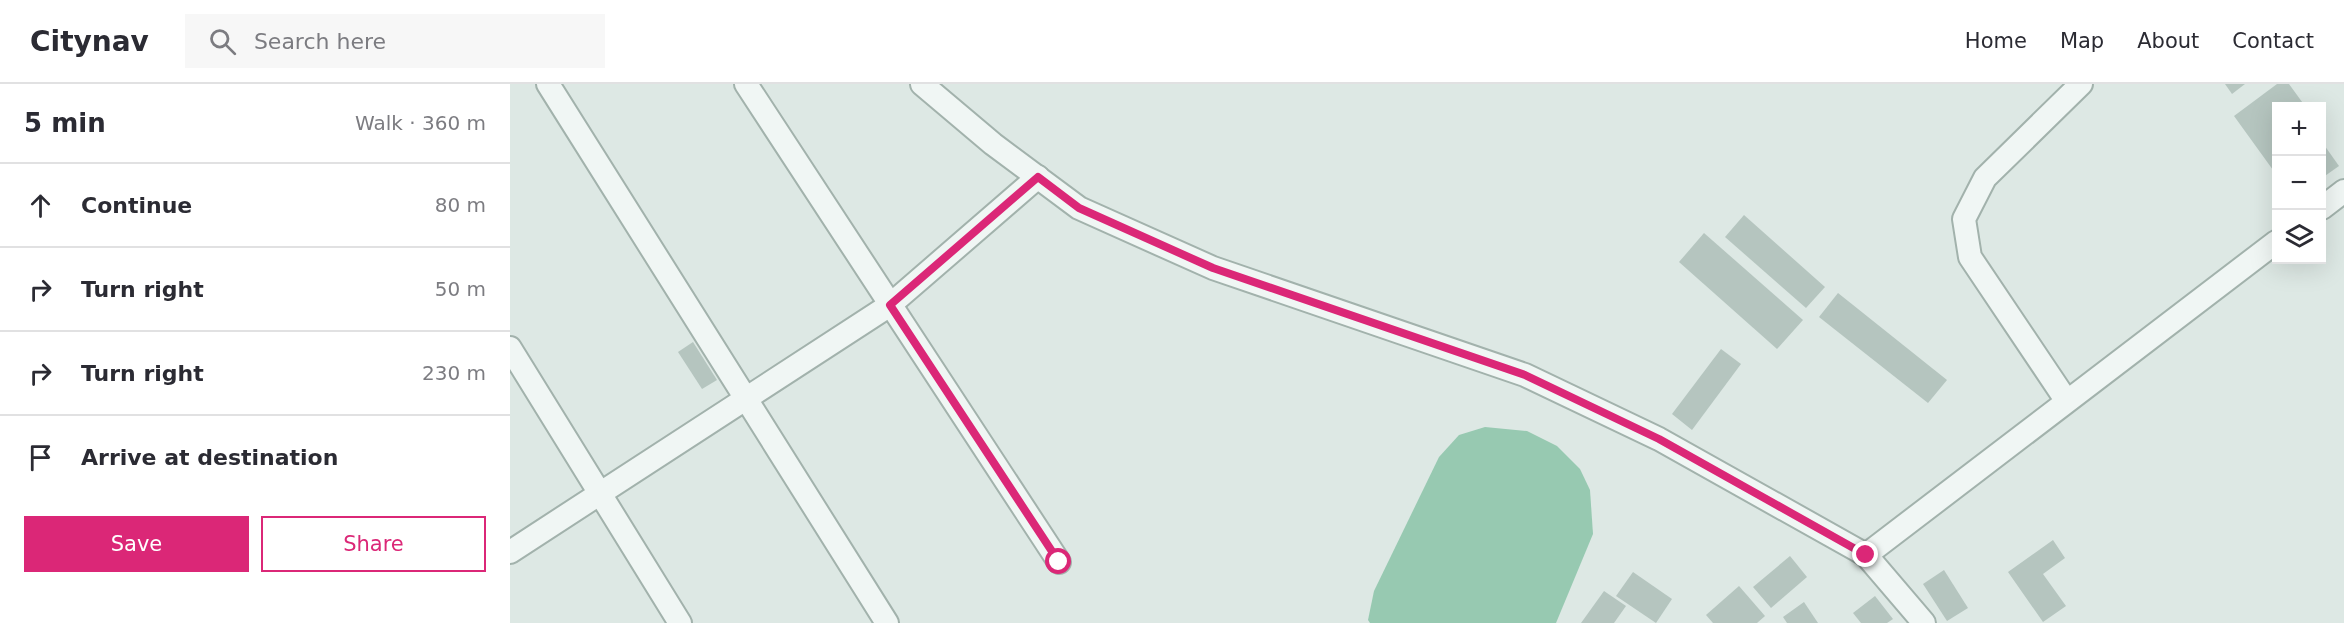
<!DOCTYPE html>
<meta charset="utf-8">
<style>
:root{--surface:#fff;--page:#f7f7f7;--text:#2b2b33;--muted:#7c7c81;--line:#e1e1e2;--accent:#db2777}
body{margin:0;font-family:"DejaVu Sans",sans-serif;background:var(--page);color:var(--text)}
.controls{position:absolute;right:18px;top:18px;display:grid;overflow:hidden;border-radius:0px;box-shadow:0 6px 24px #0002}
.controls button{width:54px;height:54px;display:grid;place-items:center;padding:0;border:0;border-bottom:2px solid var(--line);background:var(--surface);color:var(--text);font:30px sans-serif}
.stop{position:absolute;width:18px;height:18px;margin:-14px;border:4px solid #db2777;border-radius:50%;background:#fff}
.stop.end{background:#db2777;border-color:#fff;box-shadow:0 2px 6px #0008}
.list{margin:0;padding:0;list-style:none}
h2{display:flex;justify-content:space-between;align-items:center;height:78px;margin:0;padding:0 24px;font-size:26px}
h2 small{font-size:20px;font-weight:400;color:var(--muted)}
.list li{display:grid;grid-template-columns:39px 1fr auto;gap:18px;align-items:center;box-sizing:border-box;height:84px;padding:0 24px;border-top:2px solid var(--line)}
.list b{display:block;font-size:22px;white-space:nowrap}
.list em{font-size:20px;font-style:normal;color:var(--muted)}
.actions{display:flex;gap:12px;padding:18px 24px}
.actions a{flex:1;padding:14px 0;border:2px solid var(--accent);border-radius:0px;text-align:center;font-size:21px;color:var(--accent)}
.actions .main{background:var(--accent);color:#fff}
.icon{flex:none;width:33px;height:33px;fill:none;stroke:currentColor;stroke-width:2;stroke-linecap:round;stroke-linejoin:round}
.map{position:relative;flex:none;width:1834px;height:539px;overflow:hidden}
header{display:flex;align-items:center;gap:36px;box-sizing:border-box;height:84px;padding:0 30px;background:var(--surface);border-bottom:2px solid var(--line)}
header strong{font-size:28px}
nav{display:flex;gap:33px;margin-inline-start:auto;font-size:21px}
.search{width:420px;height:54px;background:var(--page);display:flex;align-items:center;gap:15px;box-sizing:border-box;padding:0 21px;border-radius:0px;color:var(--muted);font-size:22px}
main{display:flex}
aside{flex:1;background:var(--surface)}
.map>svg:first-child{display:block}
</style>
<header>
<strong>Citynav</strong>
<div class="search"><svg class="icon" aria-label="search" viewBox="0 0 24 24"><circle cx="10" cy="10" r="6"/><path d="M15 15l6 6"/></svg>Search here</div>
<nav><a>Home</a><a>Map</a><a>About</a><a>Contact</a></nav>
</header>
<main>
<aside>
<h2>5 min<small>Walk · 360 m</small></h2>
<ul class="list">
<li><svg class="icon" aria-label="ahead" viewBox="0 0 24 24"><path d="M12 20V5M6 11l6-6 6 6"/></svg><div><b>Continue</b></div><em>80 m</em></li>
<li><svg class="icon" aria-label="right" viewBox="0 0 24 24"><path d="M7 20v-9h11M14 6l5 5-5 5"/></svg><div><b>Turn right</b></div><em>50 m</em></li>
<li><svg class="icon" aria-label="right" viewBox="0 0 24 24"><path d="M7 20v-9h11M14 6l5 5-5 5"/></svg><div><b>Turn right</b></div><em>230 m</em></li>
<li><svg class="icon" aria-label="arrive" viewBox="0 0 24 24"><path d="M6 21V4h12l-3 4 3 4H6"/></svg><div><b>Arrive at destination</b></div></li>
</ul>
<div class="actions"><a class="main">Save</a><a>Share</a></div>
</aside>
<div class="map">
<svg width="1834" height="539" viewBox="0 0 1834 539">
<rect width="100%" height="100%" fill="#dde8e4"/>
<path fill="#97c9b1" d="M975,343L1017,347L1047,362L1070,385L1080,406L1083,450L1046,539H860L858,536L864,507L929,373L949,351Z"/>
<g fill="#b5c5bf">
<path d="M1715,0H1735L1722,10Z"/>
<path d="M1767,0H1779L1795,22H1766V83L1763,86L1724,32Z"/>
<path d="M1812,58L1829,82L1812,94Z"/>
<path d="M1234,131L1315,203L1296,224L1215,153Z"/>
<path d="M1194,149L1293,236L1267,265L1169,178Z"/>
<path d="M1328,209L1437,296L1418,319L1309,233Z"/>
<path d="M183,258L207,296L192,305L168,268Z"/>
<path d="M1211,265L1231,280L1182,346L1162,330Z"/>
<path d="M1543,456L1555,474L1533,490L1556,522L1533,538L1498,488Z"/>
<path d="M1280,472L1297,493L1261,524L1243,503Z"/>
<path d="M1434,486L1458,524L1437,537L1413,500Z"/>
<path d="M1123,488L1162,515L1146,539L1106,512Z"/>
<path d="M1229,502L1255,532L1247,539H1203L1196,531Z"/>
<path d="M1094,507L1116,522L1104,539H1071Z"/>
<path d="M1365,512L1383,535L1377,539H1351L1343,529Z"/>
<path d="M1294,518L1308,539H1277L1273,533Z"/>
</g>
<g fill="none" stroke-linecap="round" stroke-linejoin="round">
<g stroke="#a2b2ac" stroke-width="26">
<g id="street">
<path d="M38,0L377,539"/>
<path d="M236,0L549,478"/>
<path d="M412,0L483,60L569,124L703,184L1015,291L1149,355L1356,471L1414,539"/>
<path d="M1812,124L1834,107"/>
<path d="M0,264L170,539"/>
<path d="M1556,316L1460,173L1454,135L1475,94L1571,0"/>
<path d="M0,468L380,221L528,93"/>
<path d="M1356,471L1766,158"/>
</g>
</g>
<use href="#street" stroke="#f0f6f4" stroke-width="22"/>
</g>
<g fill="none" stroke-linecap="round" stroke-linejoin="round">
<path stroke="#db2777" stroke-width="8" d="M549,478L380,221L528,93L569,124L703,184L1015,291L1149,355L1356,471"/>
</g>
</svg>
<div class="controls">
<button>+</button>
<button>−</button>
<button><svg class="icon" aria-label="layers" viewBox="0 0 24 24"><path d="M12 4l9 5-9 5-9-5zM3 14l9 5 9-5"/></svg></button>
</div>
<div class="stop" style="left:549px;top:478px"></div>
<div class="stop end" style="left:1356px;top:471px"></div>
</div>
</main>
